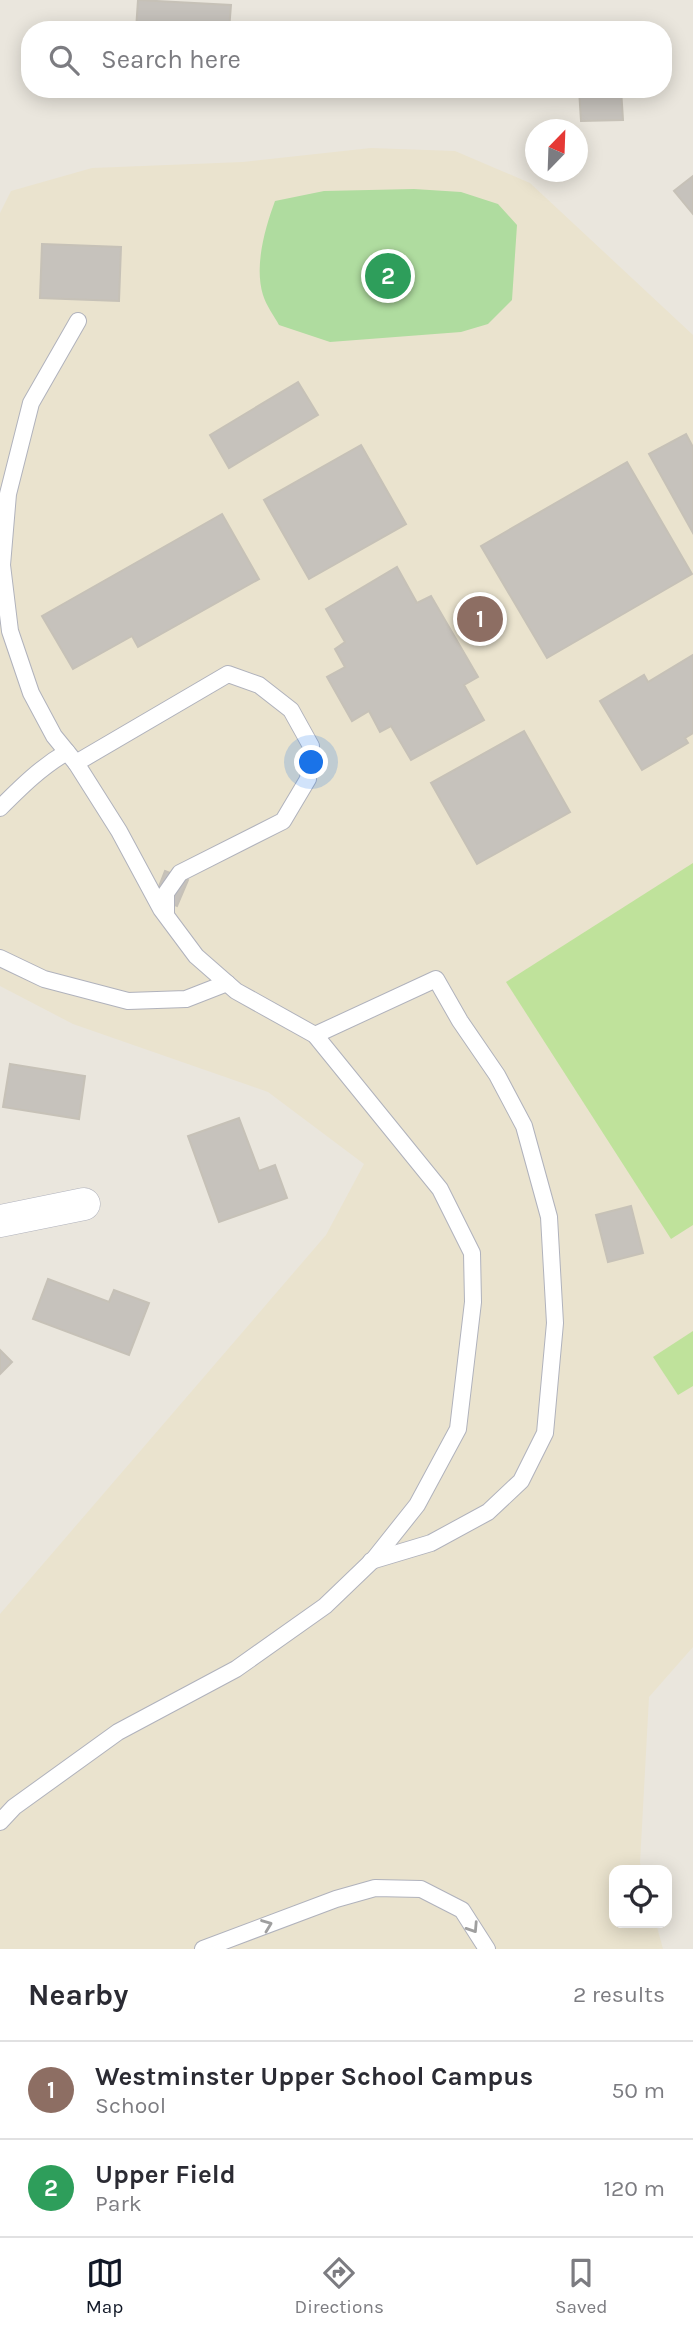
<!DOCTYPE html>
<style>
:root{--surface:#fff;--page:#f7f7f7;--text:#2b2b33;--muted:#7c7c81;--line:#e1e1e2;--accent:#111827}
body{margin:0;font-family:Karla,sans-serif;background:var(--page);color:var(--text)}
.controls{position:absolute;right:21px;bottom:21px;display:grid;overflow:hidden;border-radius:14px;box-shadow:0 4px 18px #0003}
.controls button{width:63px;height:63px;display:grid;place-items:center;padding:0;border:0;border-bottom:2px solid var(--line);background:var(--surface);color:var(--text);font:35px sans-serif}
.compass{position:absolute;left:525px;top:119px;width:63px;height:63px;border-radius:50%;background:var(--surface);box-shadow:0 4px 18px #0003;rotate:23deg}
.you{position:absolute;left:312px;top:763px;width:24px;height:24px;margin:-18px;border:5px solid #fff;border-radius:50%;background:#1a73e8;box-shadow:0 0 0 10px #1a73e833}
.badge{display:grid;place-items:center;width:46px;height:46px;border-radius:50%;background:var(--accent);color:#fff;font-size:23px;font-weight:700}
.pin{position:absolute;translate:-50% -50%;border:4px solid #fff;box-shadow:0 2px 7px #0006}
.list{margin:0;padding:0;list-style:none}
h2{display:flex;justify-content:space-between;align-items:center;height:91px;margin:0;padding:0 28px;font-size:30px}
h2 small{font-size:23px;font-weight:400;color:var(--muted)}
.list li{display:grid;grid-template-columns:46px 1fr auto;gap:21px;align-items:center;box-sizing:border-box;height:98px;padding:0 28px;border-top:2px solid var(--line)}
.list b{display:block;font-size:26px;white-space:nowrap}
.list p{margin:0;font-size:23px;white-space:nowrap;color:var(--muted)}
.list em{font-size:23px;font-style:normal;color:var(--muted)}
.icon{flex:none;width:38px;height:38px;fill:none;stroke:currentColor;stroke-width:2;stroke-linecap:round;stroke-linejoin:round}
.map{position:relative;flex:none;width:693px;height:1949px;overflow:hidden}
.search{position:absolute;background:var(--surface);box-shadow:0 4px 18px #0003;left:21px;right:21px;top:21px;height:77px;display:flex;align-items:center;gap:18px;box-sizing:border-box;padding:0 24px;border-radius:28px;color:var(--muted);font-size:26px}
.sheet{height:287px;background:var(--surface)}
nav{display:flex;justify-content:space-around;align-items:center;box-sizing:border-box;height:98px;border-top:2px solid var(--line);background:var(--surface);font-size:19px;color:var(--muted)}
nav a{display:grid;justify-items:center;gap:4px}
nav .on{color:var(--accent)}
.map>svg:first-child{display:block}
</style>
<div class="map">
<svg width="693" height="1949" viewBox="0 0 693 1949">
<rect width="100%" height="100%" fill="#eae6dd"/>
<path fill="#eae3ce" d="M371,148L455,151L530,183L693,335V1647L649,1697L640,1863L642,1870H614V1923H656L663,1949H0V1614L326,1235L364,1164L268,1092L73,1024L0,986V213L11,191L92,168L243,162Z"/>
<path fill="#afdc9f" d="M414,189L461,192L498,204L517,225L512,300L488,324L461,332L330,342L279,325C274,316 266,305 263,295C254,266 265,228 275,201L324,191Z"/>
<g fill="#bfe29b">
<path d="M693,863V1225L671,1239L506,982Z"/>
<path d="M693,1331V1386L678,1395L653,1357Z"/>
</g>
<g fill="#c6c2bc" stroke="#c6c1b7" stroke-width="2">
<path d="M138,0L231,5L229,30H136Z"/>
<path d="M579,89H621L623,120L581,121Z"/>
<path d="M693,176V214L674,191Z"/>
<path d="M42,244L121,247L119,301L40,298Z"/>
<path d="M298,382L318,415L229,468L210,435Z"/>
<path d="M686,434L693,447V533L649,454Z"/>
<path d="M361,445L406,524L309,579L264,500Z"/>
<path d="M627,462L692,574L547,658L481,546Z"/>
<path d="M222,514L259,579L138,647L132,636L73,669L42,616Z"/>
<path d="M397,567L417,603L431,596L478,677L464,685L484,720L411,760L391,726L380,732L369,711L352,721L327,677L345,667L335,649L345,642L326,609Z"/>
<path d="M693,655V733L685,738L688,743L642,770L600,701L644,675L648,682Z"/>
<path d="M524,731L570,812L477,864L431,783Z"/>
<path d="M165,871L188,880L177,906L155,897Z"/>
<path d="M10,1064L85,1076L79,1119L3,1107Z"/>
<path d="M239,1118L259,1171L275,1165L287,1198L219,1222L188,1136Z"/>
<path d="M631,1206L643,1253L608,1262L596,1215Z"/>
<path d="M48,1279L109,1302L114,1290L149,1303L129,1355L33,1319Z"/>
<path d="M0,1350L12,1362L0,1374Z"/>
</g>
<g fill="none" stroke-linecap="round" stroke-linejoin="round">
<g stroke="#b0b2bc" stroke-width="18">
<g id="lane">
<path d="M76,763L54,736L31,693L10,631L2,565L8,494L31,403L78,321"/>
<path d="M0,808C21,787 41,767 67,752"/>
<path d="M0,958L44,979L128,1001L186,999L227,983"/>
<path d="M315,1035L436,979L460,1021L497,1075L524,1126L549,1217L555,1323L545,1433L521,1481L488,1512L431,1543L371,1561"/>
<path d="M0,1822L14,1807L118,1732L236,1669L325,1606L374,1559L417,1505L458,1429L473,1302L472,1253L440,1189L315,1035L236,991L196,956L161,909L119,831L76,763L228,674L259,685L291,710L311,746L308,779L283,821L180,873L166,893V914"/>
<path d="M203,1949L336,1899L375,1888L421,1889L462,1910L487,1949"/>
</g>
</g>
<g stroke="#b0b2bc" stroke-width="33">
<path id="street" d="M0,1221L84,1204"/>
</g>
<use href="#lane" stroke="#fff" stroke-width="16"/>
<use href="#street" stroke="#fff" stroke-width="32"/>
</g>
<defs><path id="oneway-chevron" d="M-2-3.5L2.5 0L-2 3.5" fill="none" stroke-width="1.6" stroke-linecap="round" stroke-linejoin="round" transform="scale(1.75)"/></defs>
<g stroke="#9f9f9f">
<use href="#oneway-chevron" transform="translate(267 1925) rotate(-21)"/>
<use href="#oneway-chevron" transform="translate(473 1928) rotate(57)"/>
</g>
</svg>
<div class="controls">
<button><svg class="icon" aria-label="locate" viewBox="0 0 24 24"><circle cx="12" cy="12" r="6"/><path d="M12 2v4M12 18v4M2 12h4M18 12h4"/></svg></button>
</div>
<svg class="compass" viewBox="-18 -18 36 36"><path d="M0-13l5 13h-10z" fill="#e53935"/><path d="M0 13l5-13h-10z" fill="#7c7c81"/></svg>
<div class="you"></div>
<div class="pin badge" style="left:480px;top:619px;background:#8d6e63">1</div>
<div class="pin badge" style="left:388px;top:276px;background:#2e9e5b">2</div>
<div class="search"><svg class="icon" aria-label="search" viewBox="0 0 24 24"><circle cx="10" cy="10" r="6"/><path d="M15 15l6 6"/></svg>Search here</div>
</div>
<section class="sheet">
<h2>Nearby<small>2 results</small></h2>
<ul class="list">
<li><span class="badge" style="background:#8d6e63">1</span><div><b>Westminster Upper School Campus</b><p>School</p></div><em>50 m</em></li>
<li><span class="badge" style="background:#2e9e5b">2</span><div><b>Upper Field</b><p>Park</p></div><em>120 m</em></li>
</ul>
</section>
<nav>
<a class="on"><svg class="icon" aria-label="map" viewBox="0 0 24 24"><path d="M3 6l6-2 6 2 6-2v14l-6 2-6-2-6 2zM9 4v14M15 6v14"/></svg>Map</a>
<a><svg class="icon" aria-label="directions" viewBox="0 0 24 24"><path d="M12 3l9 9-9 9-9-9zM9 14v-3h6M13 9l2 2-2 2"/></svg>Directions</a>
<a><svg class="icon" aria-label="saved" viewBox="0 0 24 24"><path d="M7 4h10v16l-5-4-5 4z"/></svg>Saved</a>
</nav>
